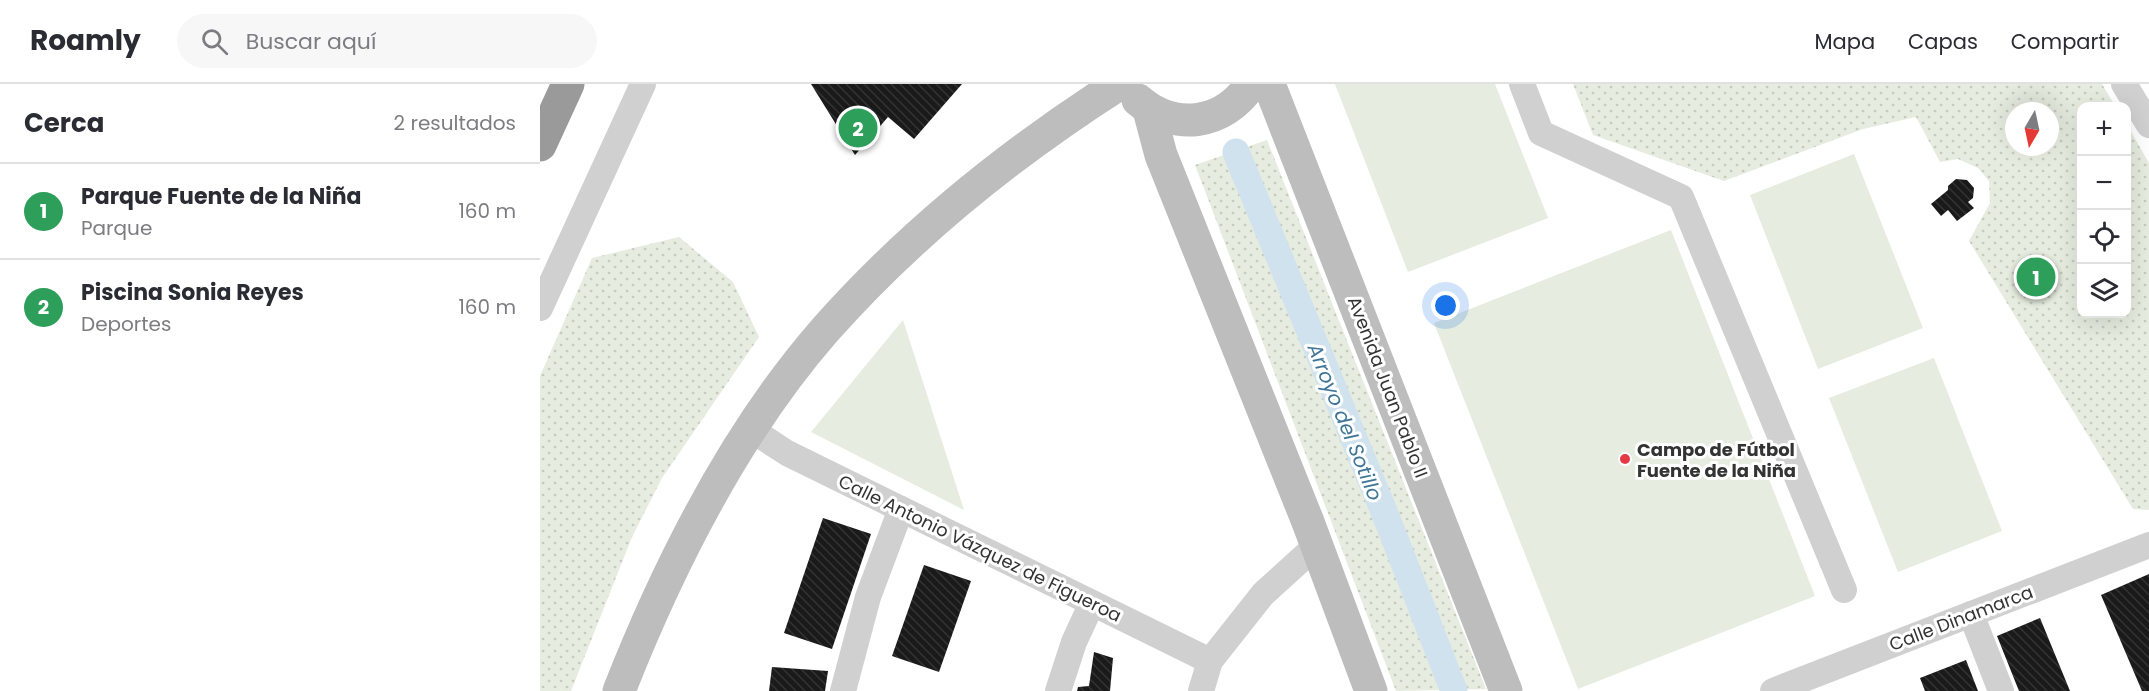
<!DOCTYPE html>
<html lang="es">
<meta charset="utf-8">
<style>
:root{--surface:#fff;--page:#f7f7f7;--text:#2b2b33;--muted:#7c7c81;--line:#e1e1e2;--accent:#ea580c}
body{margin:0;font-family:Poppins,sans-serif;background:var(--page);color:var(--text)}
.controls{position:absolute;right:18px;top:18px;display:grid;overflow:hidden;border-radius:12px;box-shadow:0 6px 24px #0002}
.controls button{width:54px;height:54px;display:grid;place-items:center;padding:0;border:0;border-bottom:2px solid var(--line);background:var(--surface);color:var(--text);font:30px sans-serif}
.compass{position:absolute;left:1465px;top:18px;width:54px;height:54px;border-radius:50%;background:var(--surface);box-shadow:0 6px 24px #0002;rotate:189deg}
.you{position:absolute;left:906px;top:222px;width:21px;height:21px;margin:-15px;border:4px solid #fff;border-radius:50%;background:#1a73e8;box-shadow:0 0 0 9px #1a73e833}
.badge{display:grid;place-items:center;width:39px;height:39px;border-radius:50%;background:var(--accent);color:#fff;font-size:20px;font-weight:700}
.pin{position:absolute;translate:-50% -50%;border:3px solid #fff;box-shadow:0 2px 6px #0006}
.list{margin:0;padding:0;list-style:none}
h2{display:flex;justify-content:space-between;align-items:center;height:78px;margin:0;padding:0 24px;font-size:26px}
h2 small{font-size:20px;font-weight:400;color:var(--muted)}
.list li{display:grid;grid-template-columns:39px 1fr auto;gap:18px;align-items:center;box-sizing:border-box;height:96px;padding:0 24px;border-top:2px solid var(--line)}
.list b{display:block;font-size:22px;white-space:nowrap}
.list p{margin:0;font-size:20px;white-space:nowrap;color:var(--muted)}
.list em{font-size:20px;font-style:normal;color:var(--muted)}
.icon{flex:none;width:33px;height:33px;fill:none;stroke:currentColor;stroke-width:2;stroke-linecap:round;stroke-linejoin:round}
.map{position:relative;flex:none;width:1609px;height:607px;overflow:hidden}
header{display:flex;align-items:center;gap:36px;box-sizing:border-box;height:84px;padding:0 30px;background:var(--surface);border-bottom:2px solid var(--line)}
header strong{font-size:28px}
nav{display:flex;gap:33px;margin-inline-start:auto;font-size:21px}
.search{width:420px;height:54px;background:var(--page);display:flex;align-items:center;gap:15px;box-sizing:border-box;padding:0 21px;border-radius:33px;color:var(--muted);font-size:22px}
main{display:flex}
aside{flex:1;background:var(--surface)}
.map>svg:first-child{display:block}
</style>
<header>
<strong>Roamly</strong>
<div class="search"><svg class="icon" aria-label="search" viewBox="0 0 24 24"><circle cx="10" cy="10" r="6"/><path d="M15 15l6 6"/></svg>Buscar aquí</div>
<nav><a>Mapa</a><a>Capas</a><a>Compartir</a></nav>
</header>
<main>
<aside>
<h2>Cerca<small>2 resultados</small></h2>
<ul class="list">
<li><span class="badge" style="background:#2e9e5b">1</span><div><b>Parque Fuente de la Niña</b><p>Parque</p></div><em>160 m</em></li>
<li><span class="badge" style="background:#2e9e5b">2</span><div><b>Piscina Sonia Reyes</b><p>Deportes</p></div><em>160 m</em></li>
</ul>
</aside>
<div class="map">
<svg width="1609" height="607" viewBox="0 0 1609 607">
<defs>
<pattern id="park-dots" width="8" height="8" patternUnits="userSpaceOnUse" patternTransform="scale(1.5)"><rect width="8" height="8" fill="#e6ecdf"/><path d="M2 2h.1M6 6h.1" fill="none" stroke="#c6cbc0" stroke-width="1.8" stroke-linecap="round"/></pattern>
<pattern id="building-back-hatch" width="6" height="6" patternUnits="userSpaceOnUse" patternTransform="scale(1.5)"><rect width="6" height="6" fill="#1a1a1a"/><path d="M-1 5l2 2M0 0l6 6M5-1l2 2" fill="none" stroke="#333"/></pattern>
</defs>
<rect width="100%" height="100%" fill="#fff"/>
<g fill="url(#park-dots)" fill-rule="evenodd">
<path d="M1033,0H1562L1575,22H1542V230H1586L1587,41L1609,79V426L1593,425L1429,157L1450,119L1449,97L1438,84L1418,75L1400,78L1376,33L1323,45L1184,97L1053,51ZM1474,27H1510V63H1474Z"/>
<path d="M727,56L946,605L856,607L655,81Z"/>
<path d="M139,153L193,198L219,253L122,394L92,453L31,607H0V292L52,174Z"/>
</g>
<g fill="#e6ecdf">
<path d="M795,0H955L1008,134L868,188Z"/>
<path d="M1314,70L1383,244L1278,285L1210,111Z"/>
<path d="M1131,146L1275,512L1038,605L894,239Z"/>
<path d="M363,236L424,426L271,348Z"/>
<path d="M1394,274L1462,447L1358,488L1289,314Z"/>
</g>
<g fill="none" stroke-linecap="round" stroke-linejoin="round">
<path stroke="#cfe2ee" stroke-width="27" d="M696,68L847,435L914,607"/>
</g>
<g fill="url(#building-back-hatch)">
<path d="M271,0H422L374,55L348,33L315,71Z"/>
<path d="M1416,95L1427,96L1434,104L1433,114L1428,118L1434,124L1417,137L1408,126L1401,132L1391,120L1408,106V102Z"/>
<path d="M283,434L331,450L292,565L244,549Z"/>
<path d="M384,481L431,497L399,588L352,572Z"/>
<path d="M1609,490V607H1602L1561,511Z"/>
<path d="M1500,534L1530,607H1479L1457,552Z"/>
<path d="M554,568L573,574L570,607H537L538,603L549,602Z"/>
<path d="M1426,576L1438,607H1385L1380,594Z"/>
<path d="M232,583L288,587L285,607H229Z"/>
</g>
<g fill="none" stroke-linecap="round" stroke-linejoin="round">
<g stroke="#d0d0d0" stroke-width="26">
<path d="M982,0L1001,49L1141,113L1304,506"/>
<path d="M1584,0L1609,41"/>
<path d="M0,224L103,0"/>
<path d="M212,346L247,369L670,577"/>
<path d="M1431,530L1461,607"/>
<path d="M303,607L328,513L361,425"/>
<path d="M518,607L534,558L552,519"/>
<path d="M661,607L670,577L723,510L777,461"/>
<path d="M1233,607L1609,461"/>
</g>
<g stroke="#bdbdbd" stroke-width="33">
<path d="M729,0L966,607"/>
<path d="M598,16C635,48 684,41 711,0"/>
<path d="M609,26L621,71L768,438L831,607"/>
<path d="M79,607C129,480 194,350 285,246C370,150 471,69 579,0"/>
</g>
<path stroke="#9a9a9a" stroke-width="33" d="M0,61L28,0"/>
</g>
<circle fill="#e63946" stroke="#fff" stroke-width="2" cx="1085" cy="375" r="6"/>
<g text-anchor="middle" dominant-baseline="central" stroke-width="6" stroke-linejoin="round" paint-order="stroke">
<g font-size="18" fill="#333" stroke="#fff">
<text transform="translate(848 303) rotate(69)">Avenida Juan Pablo II</text>
<text transform="translate(440 464) rotate(26)">Calle Antonio Vázquez de Figueroa</text>
<text transform="translate(1421 534) rotate(-21)">Calle Dinamarca</text>
</g>
<g font-size="18" font-weight="bold" fill="#333" stroke="#fff" text-anchor="start">
<text x="1097" y="365">Campo de Fútbol<tspan x="1097" dy="21">Fuente de la Niña</tspan></text>
</g>
<g font-size="20" font-style="italic" fill="#3f7597" stroke="#fff">
<text transform="translate(805 338) rotate(68)">Arroyo del Sotillo</text>
</g>
</g>
</svg>
<div class="controls">
<button>+</button>
<button>−</button>
<button><svg class="icon" aria-label="locate" viewBox="0 0 24 24"><circle cx="12" cy="12" r="6"/><path d="M12 2v4M12 18v4M2 12h4M18 12h4"/></svg></button>
<button><svg class="icon" aria-label="layers" viewBox="0 0 24 24"><path d="M12 4l9 5-9 5-9-5zM3 14l9 5 9-5"/></svg></button>
</div>
<svg class="compass" viewBox="-18 -18 36 36"><path d="M0-13l5 13h-10z" fill="#e53935"/><path d="M0 13l5-13h-10z" fill="#7c7c81"/></svg>
<div class="you"></div>
<div class="pin badge" style="left:1496px;top:193px;background:#2e9e5b">1</div>
<div class="pin badge" style="left:318px;top:44px;background:#2e9e5b">2</div>
</div>
</main>
